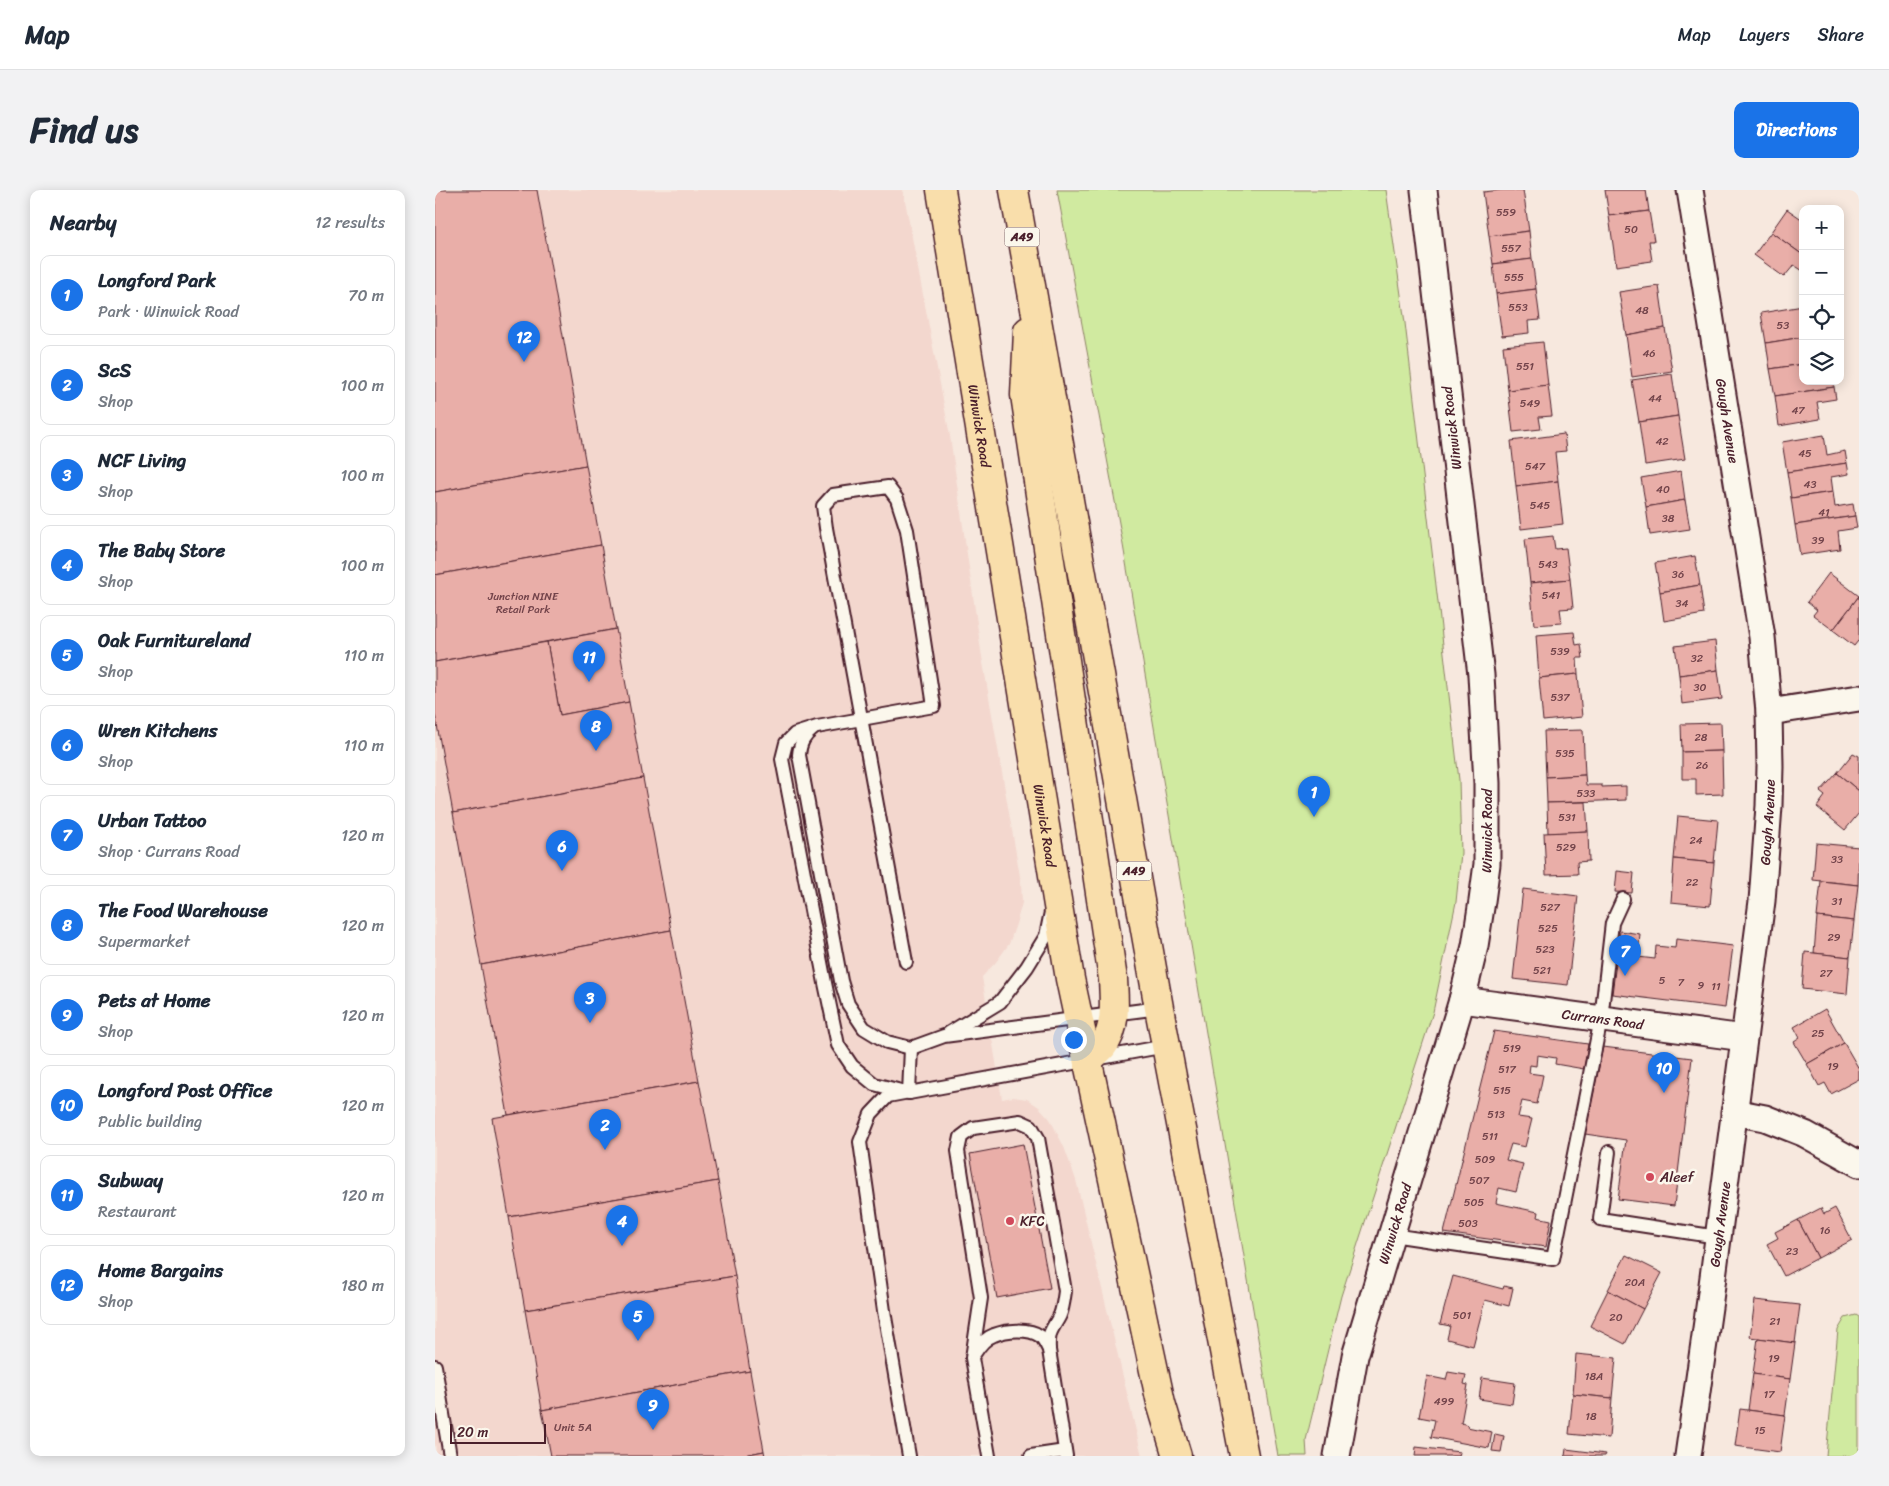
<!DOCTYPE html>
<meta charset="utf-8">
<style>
:root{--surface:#fff;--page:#f2f2f3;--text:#1f2937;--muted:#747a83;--line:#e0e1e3;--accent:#1a73e8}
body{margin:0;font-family:Sriracha,sans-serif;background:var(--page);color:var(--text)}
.controls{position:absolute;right:15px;top:15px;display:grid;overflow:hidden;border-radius:10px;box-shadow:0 2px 12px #0003}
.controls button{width:45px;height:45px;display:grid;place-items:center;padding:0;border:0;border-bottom:1px solid var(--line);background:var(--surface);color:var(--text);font:25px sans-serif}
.scale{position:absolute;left:15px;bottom:12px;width:96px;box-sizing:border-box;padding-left:5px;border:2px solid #4a1f2b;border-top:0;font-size:14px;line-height:18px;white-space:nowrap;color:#4a1f2b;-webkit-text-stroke:4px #fbf7ec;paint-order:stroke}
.you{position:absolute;left:638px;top:849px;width:18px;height:18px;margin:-12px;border:4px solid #fff;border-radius:50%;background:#1a73e8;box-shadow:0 0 0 8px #1a73e833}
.badge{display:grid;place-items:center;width:32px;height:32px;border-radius:50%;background:var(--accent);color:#fff;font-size:16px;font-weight:700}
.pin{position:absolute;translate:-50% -41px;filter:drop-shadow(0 1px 2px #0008)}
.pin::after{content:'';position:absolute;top:26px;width:18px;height:15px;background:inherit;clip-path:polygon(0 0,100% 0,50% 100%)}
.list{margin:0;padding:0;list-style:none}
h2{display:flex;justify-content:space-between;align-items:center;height:65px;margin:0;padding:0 20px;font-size:21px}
h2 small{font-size:16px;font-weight:400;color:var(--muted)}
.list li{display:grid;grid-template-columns:32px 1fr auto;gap:15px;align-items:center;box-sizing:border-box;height:80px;margin:0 10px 10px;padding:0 10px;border:1px solid var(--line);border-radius:10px}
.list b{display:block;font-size:19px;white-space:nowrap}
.list p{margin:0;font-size:16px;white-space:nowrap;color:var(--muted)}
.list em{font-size:16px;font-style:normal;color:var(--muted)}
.icon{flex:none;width:28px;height:28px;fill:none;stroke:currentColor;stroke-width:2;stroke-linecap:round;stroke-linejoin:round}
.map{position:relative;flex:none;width:1424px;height:1266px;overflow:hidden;border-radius:10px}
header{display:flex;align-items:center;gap:30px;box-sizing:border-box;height:70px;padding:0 25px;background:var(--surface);border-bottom:1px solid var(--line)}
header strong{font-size:24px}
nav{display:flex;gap:28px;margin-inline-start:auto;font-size:18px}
.intro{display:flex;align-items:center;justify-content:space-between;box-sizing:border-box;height:120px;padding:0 30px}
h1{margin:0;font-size:35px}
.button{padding:12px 22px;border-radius:10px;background:var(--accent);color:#fff;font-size:18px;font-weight:700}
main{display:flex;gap:30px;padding:0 30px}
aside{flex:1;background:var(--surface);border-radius:10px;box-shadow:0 2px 12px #0003}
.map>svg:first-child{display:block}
</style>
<header>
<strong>Map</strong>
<nav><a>Map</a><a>Layers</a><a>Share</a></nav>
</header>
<div class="intro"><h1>Find us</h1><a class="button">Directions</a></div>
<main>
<aside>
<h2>Nearby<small>12 results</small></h2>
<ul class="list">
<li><span class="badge">1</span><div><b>Longford Park</b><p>Park · Winwick Road</p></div><em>70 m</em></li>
<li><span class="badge">2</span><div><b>ScS</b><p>Shop</p></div><em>100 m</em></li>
<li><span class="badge">3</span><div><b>NCF Living</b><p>Shop</p></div><em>100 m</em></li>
<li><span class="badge">4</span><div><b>The Baby Store</b><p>Shop</p></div><em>100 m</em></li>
<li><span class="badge">5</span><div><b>Oak Furnitureland</b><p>Shop</p></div><em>110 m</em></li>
<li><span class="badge">6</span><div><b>Wren Kitchens</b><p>Shop</p></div><em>110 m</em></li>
<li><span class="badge">7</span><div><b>Urban Tattoo</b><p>Shop · Currans Road</p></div><em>120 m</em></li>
<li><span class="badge">8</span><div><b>The Food Warehouse</b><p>Supermarket</p></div><em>120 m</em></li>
<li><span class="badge">9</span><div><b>Pets at Home</b><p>Shop</p></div><em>120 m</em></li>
<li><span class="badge">10</span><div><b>Longford Post Office</b><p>Public building</p></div><em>120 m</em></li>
<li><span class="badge">11</span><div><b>Subway</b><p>Restaurant</p></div><em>120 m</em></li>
<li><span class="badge">12</span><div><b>Home Bargains</b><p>Shop</p></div><em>180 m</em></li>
</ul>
</aside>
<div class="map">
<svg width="1424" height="1266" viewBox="0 0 1424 1266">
<rect width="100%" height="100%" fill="#f7e8de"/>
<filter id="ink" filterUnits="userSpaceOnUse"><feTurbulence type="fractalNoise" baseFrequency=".02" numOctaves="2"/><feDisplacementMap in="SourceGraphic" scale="10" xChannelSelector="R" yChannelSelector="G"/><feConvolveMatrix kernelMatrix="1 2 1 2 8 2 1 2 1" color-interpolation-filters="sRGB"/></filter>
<g filter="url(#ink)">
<path fill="#f3d7ce" d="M0,0H468L515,246L546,461L586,692L587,713L581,734L574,754L561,772L547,787L567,909L578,907L592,909L604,917L615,929L629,957L641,990L707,1266H2L0,1252Z"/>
<g fill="#d0eaa0" stroke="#8d8466">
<path d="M622,0H951L970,133L1024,590L1026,663L1021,712L998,822L906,1106L871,1250L872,1266H843L687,349Z"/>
<path d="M1421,1125L1424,1127V1266H1391L1403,1140L1410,1128Z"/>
</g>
<g fill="#e9aea8" stroke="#4a1f2b">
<path d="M0,0H102L151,275L0,302Z"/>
<path d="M1067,0H1088L1094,41L1054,46L1048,2Z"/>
<path d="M1170,0H1211L1214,21L1174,26Z"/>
<path d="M1352,19L1368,30V65L1336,42Z"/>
<path d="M1214,21L1219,51H1214L1217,71L1181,76L1174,26Z"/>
<path d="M1094,41L1097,69L1058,74L1054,46Z"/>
<path d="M1336,42L1368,65V81L1359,75L1349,87L1319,65Z"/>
<path d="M1097,69L1101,99L1061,104L1058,74Z"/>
<path d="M1224,96L1230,138L1191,145L1184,102Z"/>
<path d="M1101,99L1105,130L1093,131L1094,143L1067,146L1061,104Z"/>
<path d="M1368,116V147L1331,153L1326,123Z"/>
<path d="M1230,138L1237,181L1197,187L1191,145Z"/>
<path d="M1368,147V174L1335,179L1331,153Z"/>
<path d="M1108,152L1113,195L1073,200L1068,156Z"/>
<path d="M1368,174V191H1399V197L1340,206L1335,179Z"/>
<path d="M1237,184L1243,226L1204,232L1197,190Z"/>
<path d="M1113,195L1117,226L1104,227L1106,239L1078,242L1073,200Z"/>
<path d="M1399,197L1401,209L1382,212L1385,229L1344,236L1340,206Z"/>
<path d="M1243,226L1250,269L1210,275L1204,232Z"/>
<path d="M1129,244L1131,261L1120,262L1123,291L1081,296L1076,251Z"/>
<path d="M1389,245L1392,265L1410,261L1412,273L1352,282L1347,252Z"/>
<path d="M1412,273L1414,284L1396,287L1398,302L1356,308L1352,282Z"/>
<path d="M151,275L166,355L0,385V302Z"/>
<path d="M1246,281L1250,310L1211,317L1206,288Z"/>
<path d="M1123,291L1128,334L1086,339L1081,296Z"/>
<path d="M1398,302L1400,317L1418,314L1420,326L1360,335L1356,308Z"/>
<path d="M1250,310L1255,339L1215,345L1211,317Z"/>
<path d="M1420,326L1422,338L1403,341L1405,359L1365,365L1360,335Z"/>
<path d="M1118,346L1120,359L1131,358L1135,389L1095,393L1090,349Z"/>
<path d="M166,355L181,439L0,472V385Z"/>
<path d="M1260,366L1265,395L1225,402L1220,373Z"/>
<path d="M1394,383L1424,406L1398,440L1378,425L1382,420L1372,412Z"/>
<path d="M1135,389L1138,418L1125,419L1127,433L1099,435L1095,393Z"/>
<path d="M1265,395L1269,424L1229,431L1225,402Z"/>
<path d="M1424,406V451H1423L1419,456L1398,440Z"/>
<path d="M181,439L194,512L125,525L112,452Z"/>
<path d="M1139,442L1141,455L1146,454L1148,468H1142L1143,484L1104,488L1101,445Z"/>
<path d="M1280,451L1283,480L1244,485L1240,456Z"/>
<path d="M112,452L125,525L194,512L208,588L18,623L0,524V472Z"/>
<path d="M1283,480L1287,509L1247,514L1244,485Z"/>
<path d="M1143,484L1147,527L1108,531L1104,488Z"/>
<path d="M1286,533L1287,561L1247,562L1246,534Z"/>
<path d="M1148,540L1150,585L1111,587L1109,541Z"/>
<path d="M1287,561L1288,604L1261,605V589H1247V562Z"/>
<path d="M1418,563L1424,566V601L1402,583Z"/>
<path d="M1402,583L1424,601V623L1410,640L1382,617L1390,606L1385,602Z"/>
<path d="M1150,585L1151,595H1167V597L1191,596V610L1112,613L1111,587Z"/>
<path d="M208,588L236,740L46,775L18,623Z"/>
<path d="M1151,612L1153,641L1113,643L1112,613Z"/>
<path d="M1243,626L1283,630L1279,673L1239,669Z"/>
<path d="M1153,641L1154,671L1142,672L1143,684L1111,685L1109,643Z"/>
<path d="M1381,653L1424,657L1423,695L1378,690Z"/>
<path d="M1239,669L1279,673L1275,716L1236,712Z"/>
<path d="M1182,681L1199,683L1197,703L1180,702Z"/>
<path d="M1386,691L1423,695L1419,731L1382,727Z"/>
<path d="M1088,699L1143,706L1133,795L1078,789Z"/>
<path d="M1382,727L1419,731L1415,767L1379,763Z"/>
<path d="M236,740L264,891L73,925L46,775Z"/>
<path d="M1185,741L1205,744L1203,767L1220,769L1221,756L1240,758L1241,749L1298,756L1290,818L1177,804Z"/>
<path d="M1370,762L1415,767L1412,804L1367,799Z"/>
<path d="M1390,819L1409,853L1372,874L1359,852L1365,848L1359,837Z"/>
<path d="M1059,841L1153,854L1149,879L1120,874L1121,868L1102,865L1101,876L1095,875L1094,883L1108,885L1102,914L1087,911L1083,927L1097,929L1090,957L1076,954L1071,970L1088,974L1081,1002L1064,998L1061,1013L1103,1022L1102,1027L1116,1030L1111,1057L1009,1043Z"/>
<path d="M1409,853L1424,879V889L1396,904L1390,893L1384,896L1372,874Z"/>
<path d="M1168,857L1257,868L1239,1016L1183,1009L1191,950L1150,944Z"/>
<path d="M264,891L283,991L74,1027L57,928Z"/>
<path d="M588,954L615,1098L562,1108L535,964Z"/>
<path d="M283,991L300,1086L90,1120L74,1027Z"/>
<path d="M1386,1018L1389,1024L1400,1018L1417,1050L1383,1068L1363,1030Z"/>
<path d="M1363,1030L1383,1068L1349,1086L1332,1054L1343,1048L1340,1042Z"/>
<path d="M1191,1065L1227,1083L1208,1119L1173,1100Z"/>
<path d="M300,1086L315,1181L107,1220L90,1120Z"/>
<path d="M1018,1086L1068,1099L1069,1096L1078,1098L1074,1116L1050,1110L1038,1156L1012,1149L1015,1136L1005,1134Z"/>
<path d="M1173,1100L1208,1119L1190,1154L1155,1136Z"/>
<path d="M1320,1110L1365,1115L1360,1153L1315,1147Z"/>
<path d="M1323,1148L1360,1153L1355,1189L1318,1184Z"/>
<path d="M1141,1164L1181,1168L1177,1208L1138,1204Z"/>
<path d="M315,1181L329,1261L304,1266H116L107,1220Z"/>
<path d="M1013,1182L1031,1185L1029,1194L1033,1195L1026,1233L1033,1235L1032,1237L1057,1242L1054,1258L996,1247L1000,1230L984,1227L992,1186L1011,1190Z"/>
<path d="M1318,1184L1355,1189L1350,1225L1313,1220Z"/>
<path d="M1047,1188L1080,1193L1077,1214L1044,1209Z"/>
<path d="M1138,1204L1177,1208L1174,1248L1134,1244Z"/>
<path d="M1305,1219L1350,1225L1345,1262L1300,1256Z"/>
<path d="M1060,1244L1069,1246L1066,1262L1057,1261Z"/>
<path d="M981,1257L1025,1262L1024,1266H980Z"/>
<path d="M1131,1259L1171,1264L1170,1266H1130Z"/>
<path d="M329,1261L330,1266H304Z"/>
</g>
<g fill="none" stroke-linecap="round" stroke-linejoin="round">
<g stroke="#4a1f2b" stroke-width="16">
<g id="lane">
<path d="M378,539C369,546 365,553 364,565L406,791L413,814L429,838L452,852L476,858L509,846L724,818"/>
<path d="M471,772L391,338L388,316L398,305L453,297L462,309L472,340L499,516L382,537L360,544L351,553L347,569L390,793L403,855L417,876L439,894L474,903"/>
<path d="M514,843L565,812L592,777L611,746L616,722"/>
<path d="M476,858L474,903L731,856"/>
<path d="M469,903L453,906L436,924L425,952L449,1121L474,1266"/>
<path d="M1174,962L1165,1029L1283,1047"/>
<path d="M957,1045L1118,1069L1166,829L1177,733L1188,709"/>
<path d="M539,1164C544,1156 550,1148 559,1145C571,1140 594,1138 605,1146C609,1149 612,1156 614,1160L631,1266"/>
<path d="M0,1176L15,1266"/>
<path d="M554,1266L537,1168L546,1108L523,961L526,947L538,938L585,931L596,936L603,948L630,1101C629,1108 628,1118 625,1125C617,1141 613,1140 614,1160"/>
<path d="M596,1266L630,1261"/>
</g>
</g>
<g stroke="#4a1f2b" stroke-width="29">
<g id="street">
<path d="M1334,522L1424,508"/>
<path id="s1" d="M1027,810L1309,848"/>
<path d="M1299,922L1330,928L1370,944L1424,974"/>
<path id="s2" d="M902,1266L920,1166L1027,810L1040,756L1047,711L1052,674V593L1046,485L989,0"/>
<path id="s3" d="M1253,1266L1275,1110L1327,711L1334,616L1335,576L1334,522L1327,447L1255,0"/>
</g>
</g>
<g stroke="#4a1f2b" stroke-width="31">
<g id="highway">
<path id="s4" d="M506,0L635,789L726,1213L742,1266"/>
<path d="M579,0L724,818L809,1266"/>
<path d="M593,141L590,205L678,789C679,811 682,838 668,856C663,861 658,866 653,870"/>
</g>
</g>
<use href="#lane" stroke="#fbf7ec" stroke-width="12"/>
<use href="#street" stroke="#fbf7ec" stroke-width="25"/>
<use href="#highway" stroke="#f9deab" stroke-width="28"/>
</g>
</g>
<g fill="#d1495b" stroke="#fbf7ec" stroke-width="2">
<circle cx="1215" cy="987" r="5"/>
<circle cx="575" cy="1031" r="5"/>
</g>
<g text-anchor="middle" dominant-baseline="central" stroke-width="5" stroke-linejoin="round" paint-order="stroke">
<g font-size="11" fill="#72434a">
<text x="1071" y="22">559</text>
<text x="1196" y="39">50</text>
<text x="1076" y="58">557</text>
<text x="1079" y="87">555</text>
<text x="1083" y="117">553</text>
<text x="1207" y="120">48</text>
<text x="1348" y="135">53</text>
<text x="1214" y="163">46</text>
<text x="1090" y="176">551</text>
<text x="1220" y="208">44</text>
<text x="1095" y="213">549</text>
<text x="1363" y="220">47</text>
<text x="1227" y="251">42</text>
<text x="1370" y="263">45</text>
<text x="1100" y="276">547</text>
<text x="1375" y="294">43</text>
<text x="1228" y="299">40</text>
<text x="1105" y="315">545</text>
<text x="1389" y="322">41</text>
<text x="1233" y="328">38</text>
<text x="1383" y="350">39</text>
<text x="1113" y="374">543</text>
<text x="1243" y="384">36</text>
<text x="1116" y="405">541</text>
<text x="88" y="406">Junction NINE<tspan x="88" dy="13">Retail Park</tspan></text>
<text x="1247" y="413">34</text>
<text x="1125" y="461">539</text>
<text x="1262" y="468">32</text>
<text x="1265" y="497">30</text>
<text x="1125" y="507">537</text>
<text x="1266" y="547">28</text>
<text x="1130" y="563">535</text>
<text x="1267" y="575">26</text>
<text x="1151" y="603">533</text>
<text x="1132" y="627">531</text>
<text x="1261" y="650">24</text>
<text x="1131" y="657">529</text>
<text x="1402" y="669">33</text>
<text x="1257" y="692">22</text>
<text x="1402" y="711">31</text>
<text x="1115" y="717">527</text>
<text x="1113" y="738">525</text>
<text x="1399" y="747">29</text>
<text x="1110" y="759">523</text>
<text x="1107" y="780">521</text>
<text x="1391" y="783">27</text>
<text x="1227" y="790">5</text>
<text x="1246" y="792">7</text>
<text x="1266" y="795">9</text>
<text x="1281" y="796">11</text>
<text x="1383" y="843">25</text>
<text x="1077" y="858">519</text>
<text x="1398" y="876">19</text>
<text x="1072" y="879">517</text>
<text x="1067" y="900">515</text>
<text x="1061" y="924">513</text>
<text x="1055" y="946">511</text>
<text x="1050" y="969">509</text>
<text x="1044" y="990">507</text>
<text x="1039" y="1012">505</text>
<text x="1033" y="1033">503</text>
<text x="1390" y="1040">16</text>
<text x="1357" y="1061">23</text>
<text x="1200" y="1092">20A</text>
<text x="1027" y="1125">501</text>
<text x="1181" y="1127">20</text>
<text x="1340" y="1131">21</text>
<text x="1339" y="1168">19</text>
<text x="1159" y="1186">18A</text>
<text x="1334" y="1204">17</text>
<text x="1009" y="1211">499</text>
<text x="1156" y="1226">18</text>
<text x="138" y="1237">Unit 5A</text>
<text x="1325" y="1240">15</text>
</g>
<g fill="#fbf7ec" stroke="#7f6065" stroke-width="1">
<rect x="569.5" y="37.5" width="35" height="19" rx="4"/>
<rect x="681.5" y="671.5" width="35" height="19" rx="4"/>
</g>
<g font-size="12" font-weight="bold" fill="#4a1f2b">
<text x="587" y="47">A49</text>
<text x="699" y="681">A49</text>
</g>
<g font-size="14" fill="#4a1f2b" stroke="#fbf7ec">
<text transform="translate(1292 231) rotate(81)">Gough Avenue</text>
<text stroke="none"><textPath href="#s4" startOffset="239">Winwick Road</textPath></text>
<text transform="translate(1017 238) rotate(-97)">Winwick Road</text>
<text stroke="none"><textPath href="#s3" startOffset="639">Gough Avenue</textPath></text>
<text stroke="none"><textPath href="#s4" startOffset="644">Winwick Road</textPath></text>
<text stroke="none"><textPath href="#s2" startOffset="645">Winwick Road</textPath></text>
<text stroke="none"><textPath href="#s1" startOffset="142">Currans Road</textPath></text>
<text stroke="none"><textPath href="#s2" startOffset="240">Winwick Road</textPath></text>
<text stroke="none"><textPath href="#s3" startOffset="234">Gough Avenue</textPath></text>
</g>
<g font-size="14" fill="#4a1f2b" stroke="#fbf7ec" text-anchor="start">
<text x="1225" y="987">Aleef</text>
<text x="585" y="1031">KFC</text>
</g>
</g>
</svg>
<div class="controls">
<button>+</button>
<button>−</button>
<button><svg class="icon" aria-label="locate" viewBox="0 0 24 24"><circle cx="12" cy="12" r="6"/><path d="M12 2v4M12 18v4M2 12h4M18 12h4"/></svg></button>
<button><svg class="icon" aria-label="layers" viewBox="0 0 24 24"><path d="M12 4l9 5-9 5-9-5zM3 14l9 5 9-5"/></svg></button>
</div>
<div class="scale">20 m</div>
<div class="you"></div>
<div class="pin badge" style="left:879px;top:627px">1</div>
<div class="pin badge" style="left:170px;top:960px">2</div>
<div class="pin badge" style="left:155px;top:833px">3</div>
<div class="pin badge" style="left:187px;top:1056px">4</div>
<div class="pin badge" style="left:203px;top:1151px">5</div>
<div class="pin badge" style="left:127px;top:681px">6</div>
<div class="pin badge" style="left:1190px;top:786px">7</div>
<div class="pin badge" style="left:161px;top:561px">8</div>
<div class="pin badge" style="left:218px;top:1240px">9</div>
<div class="pin badge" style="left:1229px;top:903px">10</div>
<div class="pin badge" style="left:154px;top:492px">11</div>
<div class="pin badge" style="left:89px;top:172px">12</div>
</div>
</main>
